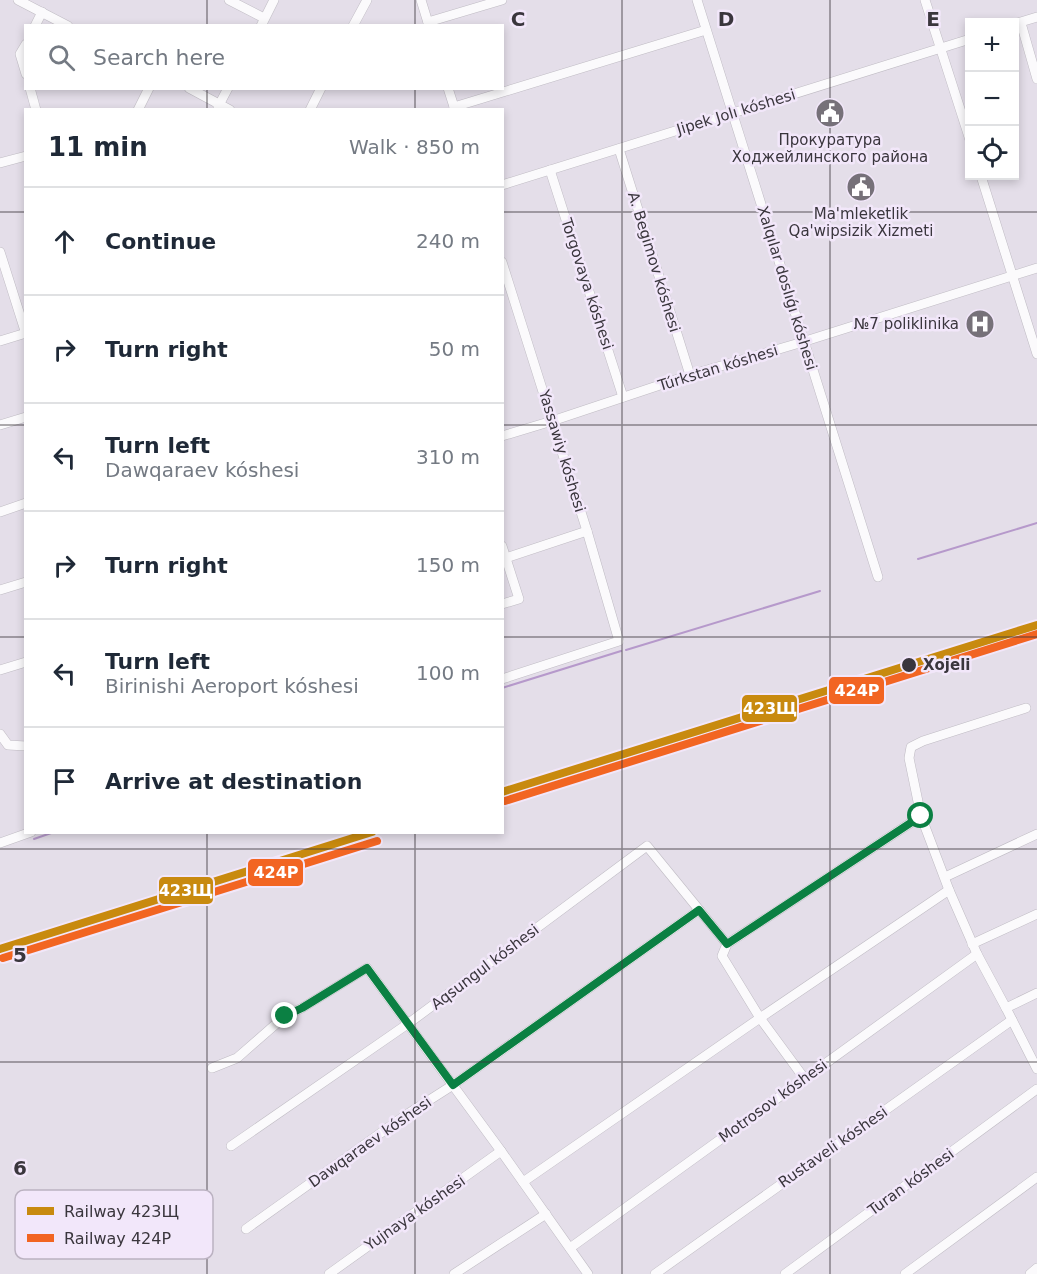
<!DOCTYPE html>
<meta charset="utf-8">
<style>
:root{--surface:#fff;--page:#f6f6f7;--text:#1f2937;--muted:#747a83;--line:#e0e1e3}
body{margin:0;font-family:"DejaVu Sans",sans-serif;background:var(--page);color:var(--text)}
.controls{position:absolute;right:18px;top:18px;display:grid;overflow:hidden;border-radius:0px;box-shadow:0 3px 9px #0003}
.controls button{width:54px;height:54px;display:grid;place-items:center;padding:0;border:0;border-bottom:2px solid var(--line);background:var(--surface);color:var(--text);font:30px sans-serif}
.stop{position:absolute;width:18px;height:18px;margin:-14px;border:4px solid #0b8043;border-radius:50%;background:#fff}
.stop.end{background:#0b8043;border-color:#fff;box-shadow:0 2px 6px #0008}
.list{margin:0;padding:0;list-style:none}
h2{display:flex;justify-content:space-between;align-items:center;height:78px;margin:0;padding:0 24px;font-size:26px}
h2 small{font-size:20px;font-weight:400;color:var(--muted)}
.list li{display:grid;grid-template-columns:39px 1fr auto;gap:18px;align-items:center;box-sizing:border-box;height:108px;padding:0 24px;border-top:2px solid var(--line)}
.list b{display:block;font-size:22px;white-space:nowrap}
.list p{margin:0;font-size:20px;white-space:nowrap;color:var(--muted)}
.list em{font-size:20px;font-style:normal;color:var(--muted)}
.icon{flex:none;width:33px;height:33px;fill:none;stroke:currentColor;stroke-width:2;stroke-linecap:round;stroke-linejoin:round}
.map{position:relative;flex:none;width:1037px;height:1274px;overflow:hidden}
.search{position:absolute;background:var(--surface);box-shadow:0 3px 9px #0003;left:24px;top:24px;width:480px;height:66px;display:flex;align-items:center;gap:15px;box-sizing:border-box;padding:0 21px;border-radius:0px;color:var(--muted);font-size:22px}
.panel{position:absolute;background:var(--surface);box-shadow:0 3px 9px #0003;left:24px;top:108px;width:480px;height:726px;border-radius:0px}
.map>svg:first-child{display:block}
</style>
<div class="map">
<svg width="1037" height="1274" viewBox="0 0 1037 1274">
<rect width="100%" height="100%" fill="#e4dee9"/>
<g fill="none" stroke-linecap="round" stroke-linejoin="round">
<g stroke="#b699cb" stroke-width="2">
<path d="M918,559L1037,523"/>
<path d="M626,650L820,591"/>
<path d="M502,688L621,651"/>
<path d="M34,839L54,832"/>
</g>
<g stroke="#bfbbc3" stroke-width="10">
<g id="minor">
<path d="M18,0L68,26"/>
<path d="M229,0L264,18"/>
<path d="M421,0L429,26"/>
<path d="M697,0L878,577"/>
<path d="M925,0L970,140"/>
<path d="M428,22L502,0"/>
<path d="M1021,23L1037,79"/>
<path d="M1014,24L1037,17"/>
<path d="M35,26L42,12"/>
<path d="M261,26L274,0"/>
<path d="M353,26L367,0"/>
<path d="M26,44L20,54L26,74"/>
<path d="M30,88L36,110"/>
<path d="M189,88L230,110"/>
<path d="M448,88L455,110"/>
<path d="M218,107L228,88"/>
<path d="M454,107L706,30"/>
<path d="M138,110L149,88"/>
<path d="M310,110L321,88"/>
<path d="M619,149L690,375"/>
<path d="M0,163L26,156"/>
<path d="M550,170L623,397"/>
<path d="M981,176L1037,354"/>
<path d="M502,185L970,39"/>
<path d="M0,252L26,334"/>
<path d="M502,262L587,531L619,641L502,679"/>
<path d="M0,341L26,333"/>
<path d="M0,425L26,417"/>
<path d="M502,436L552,421L690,375L796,344L1037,268"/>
<path d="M0,512L26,503"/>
<path d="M502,546L519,599L502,604"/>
<path d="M506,558L587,531"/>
<path d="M0,590L26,582"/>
<path d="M0,670L26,662"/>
<path d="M1026,708L923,741L911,747L909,758L921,816L949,890L977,954L1006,1008L1037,1069"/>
<path d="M0,734L8,745L26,746"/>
<path d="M0,843L31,832"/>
<path d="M945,877L1037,834"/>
<path d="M972,944L1037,914"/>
<path d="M1006,1008L1037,993"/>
<path d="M212,1068L237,1058L285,1016L302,1008L367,968L501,1151L588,1274"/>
<path d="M804,1078L760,1018L722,956L727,944L921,816"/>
<path d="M231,1146L409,1023L647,846L727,944"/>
<path d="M523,1182L760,1018L949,890"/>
<path d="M246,1229L406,1115L453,1085L699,910"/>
<path d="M570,1248L977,954"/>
<path d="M329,1274L501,1151"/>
<path d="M454,1274L546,1214"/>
<path d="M655,1274L1012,1020"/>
<path d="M785,1274L1037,1089"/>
<path d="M905,1274L1037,1177"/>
<path d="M1030,1274L1037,1268"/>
</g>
</g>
<use href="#minor" stroke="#fbfafc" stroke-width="9"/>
<path stroke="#d7d6d8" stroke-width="2" stroke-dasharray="10 10" stroke-linecap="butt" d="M0,955L150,908"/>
<g stroke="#f2e7fa" stroke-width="12">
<g id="rail-1">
<path d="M502,792L1037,625"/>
<path d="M0,949L372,832"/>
</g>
</g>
<g stroke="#f2e7fa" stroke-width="12">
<g id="rail-2">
<path d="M505,801L1037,634"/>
<path d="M3,958L377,841"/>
</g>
</g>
<use href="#rail-1" stroke="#c88a0f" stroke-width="8"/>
<use href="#rail-2" stroke="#f26522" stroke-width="8"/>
</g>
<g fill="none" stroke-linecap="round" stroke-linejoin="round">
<path stroke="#0b8043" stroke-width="8" d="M285,1016L302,1008L367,968L453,1085L699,910L727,944L921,816"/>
</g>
<path fill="none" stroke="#3a363d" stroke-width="1.5" stroke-opacity="0.55" d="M207,0V26M415,0V26M622,0V1274M830,0V1274M207,88V110M415,88V110M0,212H26M502,212H1037M0,425H26M502,425H1037M0,637H26M502,637H1037M207,832V1274M415,832V1274M0,849H1037M0,1062H1037"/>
<defs>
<g id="civic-disc" transform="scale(1.5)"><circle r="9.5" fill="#767179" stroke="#f2e7fa"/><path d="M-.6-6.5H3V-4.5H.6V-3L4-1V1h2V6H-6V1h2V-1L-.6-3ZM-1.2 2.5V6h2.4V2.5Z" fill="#fff"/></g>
<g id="hospital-disc" transform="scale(1.5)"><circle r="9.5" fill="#767179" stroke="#f2e7fa"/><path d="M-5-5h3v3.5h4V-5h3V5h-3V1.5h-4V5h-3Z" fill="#fff"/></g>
</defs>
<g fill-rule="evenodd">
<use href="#civic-disc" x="830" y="113"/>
<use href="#civic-disc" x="861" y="187"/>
<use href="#hospital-disc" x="980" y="324"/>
</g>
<circle fill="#3a363d" stroke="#f2e7fa" stroke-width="2" cx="909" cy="665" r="8"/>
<g text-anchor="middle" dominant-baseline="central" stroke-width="5" stroke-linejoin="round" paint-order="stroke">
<g font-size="15" fill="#3a363d" stroke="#f2e7fa">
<text transform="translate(736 112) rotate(-17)">Jipek Jolı kóshesi</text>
<text transform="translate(654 262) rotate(73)">A. Begimov kóshesi</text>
<text transform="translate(587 284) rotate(72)">Torgovaya kóshesi</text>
<text transform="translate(787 288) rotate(73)">Xalqılar doslıǵı kóshesi</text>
<text transform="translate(718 368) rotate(-17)">Túrkstan kóshesi</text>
<text transform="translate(562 451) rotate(73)">Yassawiy kóshesi</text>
<text transform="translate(485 967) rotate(-37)">Aqsungul kóshesi</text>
<text transform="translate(773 1101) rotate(-36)">Motrosov kóshesi</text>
<text transform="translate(370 1142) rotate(-35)">Dawqaraev kóshesi</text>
<text transform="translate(833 1147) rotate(-35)">Rustaveli kóshesi</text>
<text transform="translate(911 1182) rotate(-36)">Turan kóshesi</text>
<text transform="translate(415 1213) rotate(-35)">Yujnaya kóshesi</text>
</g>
<g font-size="15" fill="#3a363d" stroke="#f2e7fa">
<text x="830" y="140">Прокуратура<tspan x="830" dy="17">Ходжейлинского района</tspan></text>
<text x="861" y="214">Ma'mleketlik<tspan x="861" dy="17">Qa'wipsizik Xizmeti</tspan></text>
<text x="959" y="324" text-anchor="end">№7 poliklinika</text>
</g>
<g font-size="15" font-weight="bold" fill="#3a363d" stroke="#f2e7fa" text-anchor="start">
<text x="923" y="665">Xojeli</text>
</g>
</g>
<rect x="15" y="1190" width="198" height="69" rx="9" fill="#f2e7fa" stroke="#bbb2c1" stroke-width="1.5"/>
<rect x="27" y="1207" width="27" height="8" fill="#c88a0f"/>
<rect x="27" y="1234" width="27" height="8" fill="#f26522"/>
<g font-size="16" fill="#3a363d">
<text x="64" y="1217">Railway 423Щ</text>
<text x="64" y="1244">Railway 424Р</text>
</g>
<g font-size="20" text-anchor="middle" font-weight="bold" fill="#3a363d" stroke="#f2e7fa" stroke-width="5" stroke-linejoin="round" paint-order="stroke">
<text x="518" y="26">C</text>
<text x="726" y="26">D</text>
<text x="933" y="26">E</text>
<text x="20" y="962">5</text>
<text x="20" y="1175">6</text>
</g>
<g stroke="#f2e7fa" stroke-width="2">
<rect x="828" y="676" width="57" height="29" rx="6" fill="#f26522"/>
<rect x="741" y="694" width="57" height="29" rx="6" fill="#c88a0f"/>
<rect x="247" y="858" width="57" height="29" rx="6" fill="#f26522"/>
<rect x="158" y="876" width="56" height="29" rx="6" fill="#c88a0f"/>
</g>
<g font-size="16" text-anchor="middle" font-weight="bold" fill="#fff">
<text x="857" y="696">424Р</text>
<text x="770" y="714">423Щ</text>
<text x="276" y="878">424Р</text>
<text x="186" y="896">423Щ</text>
</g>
</svg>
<div class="controls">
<button>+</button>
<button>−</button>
<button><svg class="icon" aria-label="locate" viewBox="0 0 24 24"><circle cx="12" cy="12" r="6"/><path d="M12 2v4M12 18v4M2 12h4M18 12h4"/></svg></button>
</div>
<div class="stop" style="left:921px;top:816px"></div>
<div class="stop end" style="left:285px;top:1016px"></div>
<div class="search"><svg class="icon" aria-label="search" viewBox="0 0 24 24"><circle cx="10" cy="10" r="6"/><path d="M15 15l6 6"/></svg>Search here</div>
<section class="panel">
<h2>11 min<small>Walk · 850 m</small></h2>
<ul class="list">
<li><svg class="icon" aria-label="ahead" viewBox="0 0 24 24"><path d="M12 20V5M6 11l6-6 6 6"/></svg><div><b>Continue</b></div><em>240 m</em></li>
<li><svg class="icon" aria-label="right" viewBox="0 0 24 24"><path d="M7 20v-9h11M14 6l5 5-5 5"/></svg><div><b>Turn right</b></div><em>50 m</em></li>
<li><svg class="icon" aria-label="left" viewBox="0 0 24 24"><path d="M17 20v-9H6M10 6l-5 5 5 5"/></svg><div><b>Turn left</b><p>Dawqaraev kóshesi</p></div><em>310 m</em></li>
<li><svg class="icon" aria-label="right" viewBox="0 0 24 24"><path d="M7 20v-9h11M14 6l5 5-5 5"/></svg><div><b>Turn right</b></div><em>150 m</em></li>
<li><svg class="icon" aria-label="left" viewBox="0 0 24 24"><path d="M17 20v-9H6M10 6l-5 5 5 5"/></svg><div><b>Turn left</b><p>Birinishi Aeroport kóshesi</p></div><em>100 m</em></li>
<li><svg class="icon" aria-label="arrive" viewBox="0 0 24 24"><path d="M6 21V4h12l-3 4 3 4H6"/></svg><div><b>Arrive at destination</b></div></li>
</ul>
</section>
</div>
